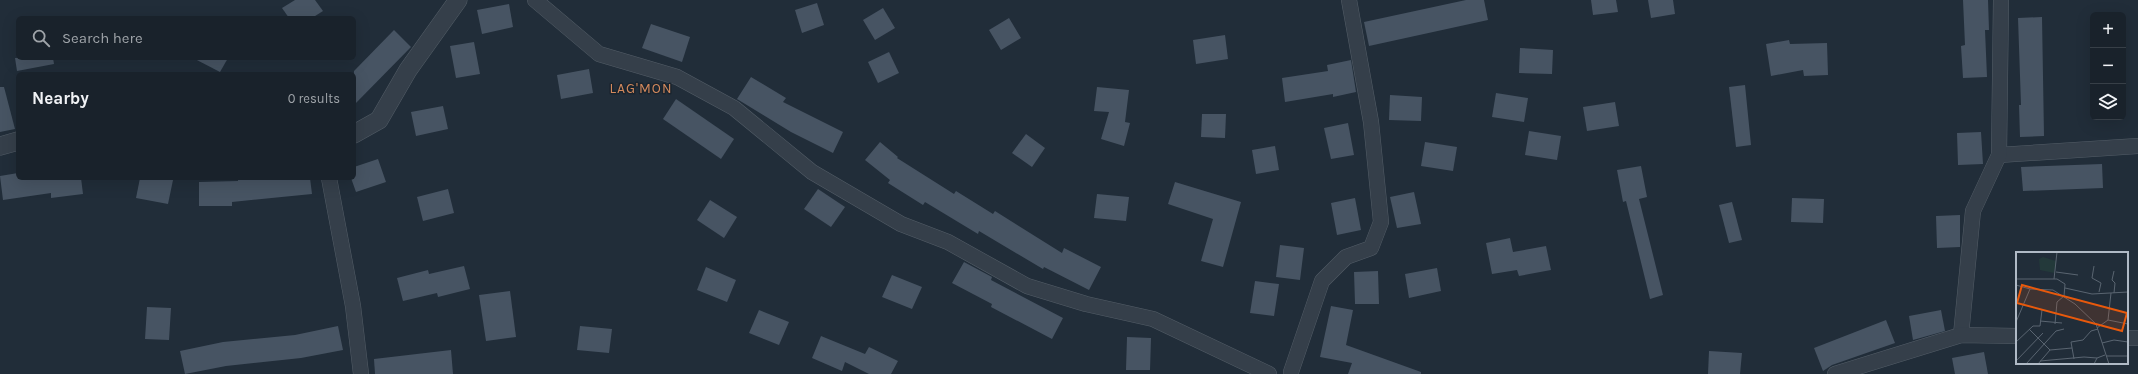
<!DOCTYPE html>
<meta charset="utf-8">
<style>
:root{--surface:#19222b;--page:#222a33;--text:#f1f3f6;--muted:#9fa4a9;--line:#373f47}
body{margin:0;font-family:Karla,sans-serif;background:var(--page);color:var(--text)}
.controls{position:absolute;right:12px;top:12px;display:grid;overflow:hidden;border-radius:6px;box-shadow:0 4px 16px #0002}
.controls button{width:36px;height:36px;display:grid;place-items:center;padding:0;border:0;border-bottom:1px solid var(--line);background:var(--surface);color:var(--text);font:20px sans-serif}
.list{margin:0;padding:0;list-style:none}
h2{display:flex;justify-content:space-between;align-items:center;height:52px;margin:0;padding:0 16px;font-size:17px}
h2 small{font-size:13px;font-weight:400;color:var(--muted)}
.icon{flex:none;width:22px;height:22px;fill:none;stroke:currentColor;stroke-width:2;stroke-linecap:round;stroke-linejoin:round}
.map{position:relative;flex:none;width:2138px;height:374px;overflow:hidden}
.search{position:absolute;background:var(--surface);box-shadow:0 4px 16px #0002;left:16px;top:16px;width:340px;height:44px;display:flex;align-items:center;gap:10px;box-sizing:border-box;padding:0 14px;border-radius:6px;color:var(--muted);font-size:15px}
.panel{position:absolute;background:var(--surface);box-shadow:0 4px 16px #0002;left:16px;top:72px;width:340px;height:108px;border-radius:6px}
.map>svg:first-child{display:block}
</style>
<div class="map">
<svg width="2138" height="374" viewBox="0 0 2138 374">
<rect width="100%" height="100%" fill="#212d39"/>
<g fill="#475463">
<path d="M295,0H315L323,11L312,18H289L282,8Z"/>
<path d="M1466,0H1484L1488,20L1369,46L1364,22Z"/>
<path d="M1591,0H1616L1618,12L1593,15Z"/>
<path d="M1648,0H1673L1675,14L1651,18Z"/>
<path d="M1963,0H1988L1989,30H1985L1987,77L1963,78L1961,46L1965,45Z"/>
<path d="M817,3L824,25L802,33L795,10Z"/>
<path d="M509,4L513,27L482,34L477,10Z"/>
<path d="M883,8L895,28L875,40L863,20Z"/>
<path d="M2042,17L2044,136L2020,137L2019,105H2021L2018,18Z"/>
<path d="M1009,18L1021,38L1001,50L989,30Z"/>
<path d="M651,24L690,37L682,62L642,48Z"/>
<path d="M394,30L411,47L354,105V71Z"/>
<path d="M1225,35L1228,59L1196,64L1193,40Z"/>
<path d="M1789,40L1790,44L1827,43L1828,75L1804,76L1803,70L1771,76L1766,44Z"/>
<path d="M474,42L480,74L456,78L450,46Z"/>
<path d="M1520,48L1553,50L1552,74L1519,73Z"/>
<path d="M889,52L899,73L878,83L868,62Z"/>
<path d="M15,58H53L54,64L17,71Z"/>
<path d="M193,58H228L220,72Z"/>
<path d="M1351,60L1356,92L1333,97V94L1285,102L1282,78L1328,71L1327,65Z"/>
<path d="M589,69L593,93L561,99L557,75Z"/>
<path d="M751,77L786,98L783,102L843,132L833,153L791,132L737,99Z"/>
<path d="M1745,85L1751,145L1736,147L1729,87Z"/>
<path d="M0,87H4L15,129L0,132Z"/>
<path d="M1097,87L1129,90L1125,122L1130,123L1124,146L1101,139L1109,112L1094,111Z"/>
<path d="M1496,93L1528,98L1524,122L1492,117Z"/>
<path d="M1390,95L1422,97L1421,121L1389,120Z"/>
<path d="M676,99L734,139L721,159L663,119Z"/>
<path d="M1615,102L1619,126L1587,131L1583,107Z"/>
<path d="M443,106L448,129L416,136L411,112Z"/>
<path d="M1202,114H1226L1225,138L1201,137Z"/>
<path d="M1348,123L1354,155L1331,159L1324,128Z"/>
<path d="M1529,131L1561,136L1557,160L1525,155Z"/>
<path d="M1981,132L1983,164L1958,165L1957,133Z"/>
<path d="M1026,134L1045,148L1032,167L1012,153Z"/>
<path d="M880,142L898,157L897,158L954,194L956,191L993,214L995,211L1062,253L1064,248L1101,267L1089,290L1044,267L1043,269L979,231L978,234L925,202L923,205L888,183L890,180L865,160Z"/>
<path d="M1425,142L1457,147L1453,171L1421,166Z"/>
<path d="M1275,146L1279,170L1256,174L1252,150Z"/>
<path d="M378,159L386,182L356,192L351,178H354V167Z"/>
<path d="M2102,164L2103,188L2023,191L2021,167Z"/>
<path d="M1641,166L1647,197L1639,199L1663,295L1650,299L1626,201L1623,202L1617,170Z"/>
<path d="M18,173V178H81L83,194L51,198V193L3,200L0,176Z"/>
<path d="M140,178L173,180L168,204L136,198Z"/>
<path d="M238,178H310L312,194L232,202V206H199V182L238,181Z"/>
<path d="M1175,182L1241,202L1223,267L1201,261L1213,219L1168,204Z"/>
<path d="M448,189L454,213L423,221L417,197Z"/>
<path d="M818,189L845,207L831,227L804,209Z"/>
<path d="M1414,192L1421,224L1397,228L1390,197Z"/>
<path d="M1097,194L1129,197L1126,221L1094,218Z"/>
<path d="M1355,198L1361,230L1337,235L1331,203Z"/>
<path d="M1792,198L1824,199L1823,223L1791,222Z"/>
<path d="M710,200L737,217L724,238L697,220Z"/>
<path d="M1732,202L1742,240L1729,243L1719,205Z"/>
<path d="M1960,215V247L1937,248L1936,216Z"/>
<path d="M1510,238L1513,252L1546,246L1551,270L1519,276L1517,270L1492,274L1486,243Z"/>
<path d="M1280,245L1304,248L1300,280L1276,277Z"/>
<path d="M964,262L992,277L991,280L1063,318L1052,339L991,307L992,304L952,283Z"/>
<path d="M464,266L470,289L438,297L437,293L403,301L397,278L428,270L429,274Z"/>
<path d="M706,267L736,280L727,302L697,290Z"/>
<path d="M1437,268L1441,291L1409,298L1405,274Z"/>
<path d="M1378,271L1379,304H1355L1354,272Z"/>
<path d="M892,275L922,287L912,309L882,297Z"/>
<path d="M1255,281L1279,284L1274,316L1250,313Z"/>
<path d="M510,291L516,337L486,341L479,295Z"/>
<path d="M1331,306L1353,310L1346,345L1421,372V374H1348L1352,363L1320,357Z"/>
<path d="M147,307L171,308L169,340L145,339Z"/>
<path d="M759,310L789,322L779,345L749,333Z"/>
<path d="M1941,310L1945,331L1913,340L1909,316Z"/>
<path d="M1886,320L1895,343L1832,365L1823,371L1814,348Z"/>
<path d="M338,326L343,350L301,358L226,366L185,374L180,351L223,342L295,335Z"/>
<path d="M580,326L612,329L609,353L577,350Z"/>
<path d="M821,336L865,354L869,347L898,361L891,374H869L845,362L842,371L812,358Z"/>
<path d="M1127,337L1151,338L1150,370H1126Z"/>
<path d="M451,350L453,374H375L374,359Z"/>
<path d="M1709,351L1742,353L1740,374H1708Z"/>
<path d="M1984,352L1988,374H1955L1952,358Z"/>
</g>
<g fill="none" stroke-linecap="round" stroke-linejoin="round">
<g stroke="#535d67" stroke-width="16">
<g id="minor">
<path d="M535,0L599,54L677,77L734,108L812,172L901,224L948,242L1027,286L1086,304L1153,319L1269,374"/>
<path d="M1999,155L2138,146"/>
<path d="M329,178L353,306L361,374"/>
<path d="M1961,335L1973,211L1999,155L2001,0"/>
<path d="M2127,338H2138"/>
<path d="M1291,372L1322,281L1346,257L1371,248L1381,222L1371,122L1349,0"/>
<path d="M1835,374L1961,335L2017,336"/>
</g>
</g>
<g stroke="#535d67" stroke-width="19">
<g id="tertiary">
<path d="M354,134L379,120L408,70L458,0"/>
<path d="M0,146L18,141"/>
</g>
</g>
<use href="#minor" stroke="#353f4a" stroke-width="15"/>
<use href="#tertiary" stroke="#353f4a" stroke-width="18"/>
</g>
<g text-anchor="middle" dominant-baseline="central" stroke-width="3" stroke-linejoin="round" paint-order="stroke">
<g font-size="14" letter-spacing="1" fill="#d3895d" stroke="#1a242e">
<text x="641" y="88">LAG'MON</text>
</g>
</g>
<g transform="translate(2016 252)">
<rect width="112" height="112" fill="#212d39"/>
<path d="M27,5L40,9L38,21L24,18L23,7Z" fill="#23393a"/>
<path fill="none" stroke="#5a6571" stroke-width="1" d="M78,14L76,26L85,31L83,40M98,19L96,28L99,31L98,41M40,20L62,23M0,27H41L49,32L48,44M38,27L41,0M0,33L14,37L37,38L59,52L80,72L93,112M49,36L76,42L112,40M92,68L95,41M92,68L112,72M24,69L46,71M0,70L14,37M39,72L41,50L48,44M81,76L92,68M13,77L34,98M0,90L17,74H24L26,58M86,91L98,88L112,90M90,104H112M58,107L55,90L67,88L75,79L82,77M0,109L27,81M24,109L68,105L81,106M10,112L40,79L48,77M22,112L34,98L56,96M78,112L81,106L89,103"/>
<path fill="#e8590c" fill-opacity="0.15" stroke="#e8590c" stroke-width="2" d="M6,33L111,61L106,79L1,51Z"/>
<rect width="112" height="112" fill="none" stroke="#b0bac6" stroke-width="2"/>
</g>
</svg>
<div class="controls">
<button>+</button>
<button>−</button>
<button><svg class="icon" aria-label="layers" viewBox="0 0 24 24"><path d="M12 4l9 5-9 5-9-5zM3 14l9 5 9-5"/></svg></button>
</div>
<div class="search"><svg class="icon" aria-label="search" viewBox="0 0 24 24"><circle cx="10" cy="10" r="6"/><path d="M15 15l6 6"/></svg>Search here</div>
<section class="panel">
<h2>Nearby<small>0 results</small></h2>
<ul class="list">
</ul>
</section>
</div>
